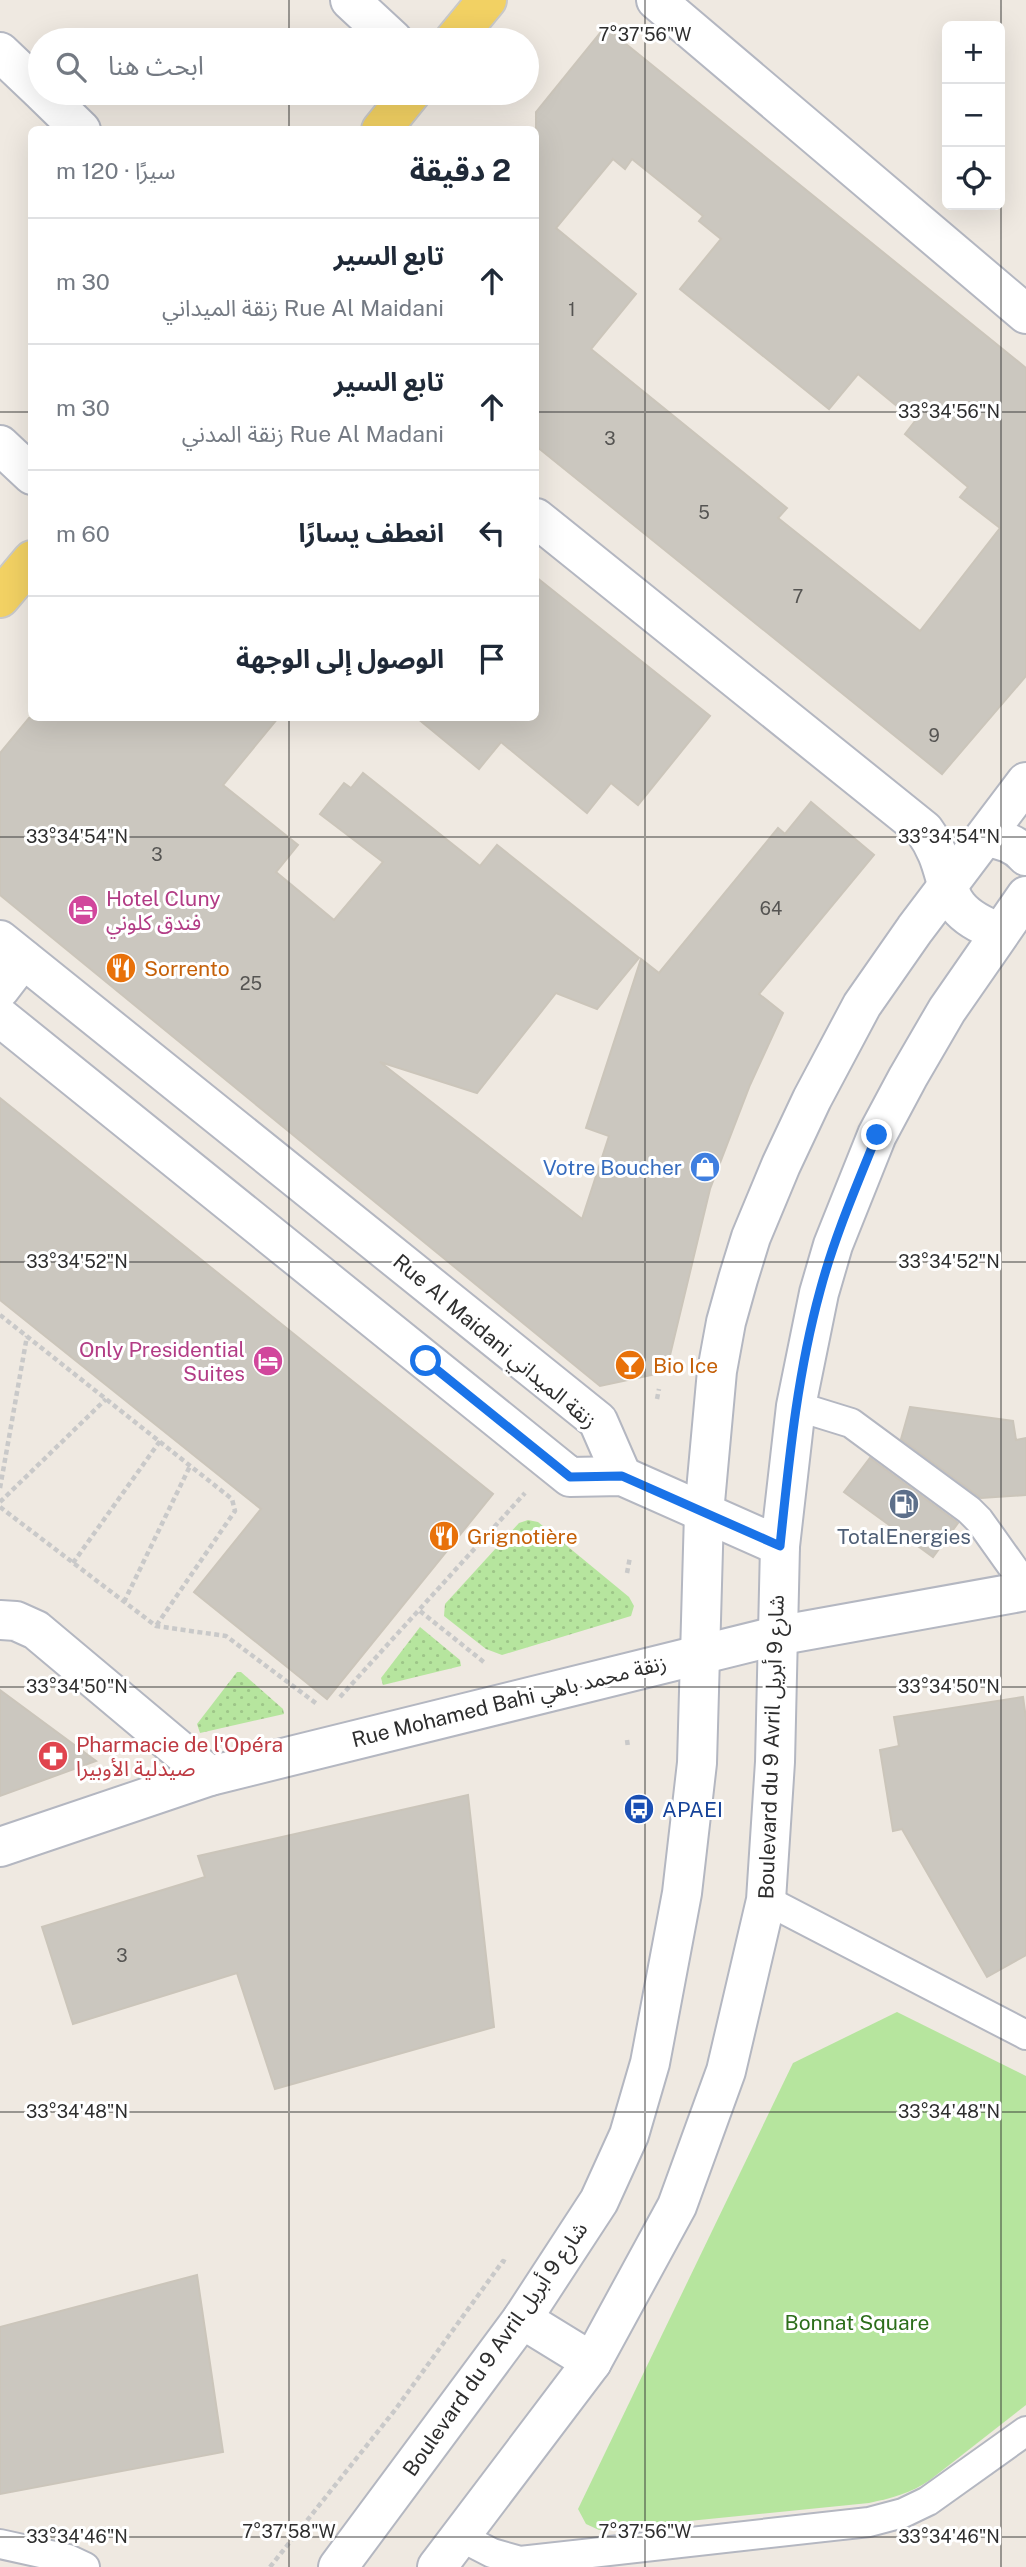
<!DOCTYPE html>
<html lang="ar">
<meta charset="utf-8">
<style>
:root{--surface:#fff;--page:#f6f6f7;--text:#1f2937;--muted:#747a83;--line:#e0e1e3}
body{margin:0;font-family:"Public Sans","Noto Sans Arabic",sans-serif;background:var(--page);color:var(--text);direction:rtl}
.controls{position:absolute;right:21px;top:21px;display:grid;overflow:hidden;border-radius:10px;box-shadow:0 7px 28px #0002}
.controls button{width:63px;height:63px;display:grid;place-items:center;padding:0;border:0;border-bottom:2px solid var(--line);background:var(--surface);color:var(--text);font:35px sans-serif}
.stop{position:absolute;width:21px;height:21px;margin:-16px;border:5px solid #1a73e8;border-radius:50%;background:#fff}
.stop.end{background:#1a73e8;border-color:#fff;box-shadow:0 2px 7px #0008}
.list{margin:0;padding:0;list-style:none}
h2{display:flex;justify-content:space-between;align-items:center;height:91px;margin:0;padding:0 28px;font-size:30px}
h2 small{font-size:23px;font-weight:400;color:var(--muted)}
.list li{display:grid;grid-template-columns:46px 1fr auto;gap:21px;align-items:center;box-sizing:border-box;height:126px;padding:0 28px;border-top:2px solid var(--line)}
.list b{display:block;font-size:26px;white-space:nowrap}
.list p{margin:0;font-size:23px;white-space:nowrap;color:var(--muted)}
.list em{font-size:23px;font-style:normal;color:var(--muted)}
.icon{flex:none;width:38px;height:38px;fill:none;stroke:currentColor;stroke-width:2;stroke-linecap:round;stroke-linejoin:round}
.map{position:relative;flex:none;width:1026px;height:2567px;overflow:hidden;direction:ltr}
.search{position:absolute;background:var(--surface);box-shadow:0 7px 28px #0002;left:28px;top:28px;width:511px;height:77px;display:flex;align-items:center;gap:18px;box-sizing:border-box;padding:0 24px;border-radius:38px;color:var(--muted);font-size:26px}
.panel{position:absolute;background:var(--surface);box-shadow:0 7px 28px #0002;left:28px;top:126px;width:511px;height:595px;border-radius:10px;direction:rtl}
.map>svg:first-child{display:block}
</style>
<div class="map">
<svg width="1026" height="2567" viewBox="0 0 1026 2567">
<defs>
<pattern id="grass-dots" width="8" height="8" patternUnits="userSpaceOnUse" patternTransform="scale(1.75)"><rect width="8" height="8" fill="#b6e59e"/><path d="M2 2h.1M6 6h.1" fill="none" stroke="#9dc588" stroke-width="1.8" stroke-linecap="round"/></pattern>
</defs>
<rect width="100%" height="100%" fill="#efe9e1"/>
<g fill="url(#grass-dots)">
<path d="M528,1520L538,1522L629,1597L634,1606L631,1616L502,1655L486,1649L444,1616L445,1604L519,1523Z"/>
<path d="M420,1627L460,1660L461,1666L383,1685L381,1678Z"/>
<path d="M237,1672H241L283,1709L284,1714L200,1733L197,1724Z"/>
</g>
<path fill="#b6e59e" d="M897,2012L1026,2076V2405L930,2480C911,2493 892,2498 869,2503L599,2530L586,2524L578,2509L793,2063Z"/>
<g fill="#cbc7bf" stroke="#cbc5ba" stroke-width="2" fill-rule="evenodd">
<path d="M605,27L1026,368V676L942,774L536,446V112ZM613,159L625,169L632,159L703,216L699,221L721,239L680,289L829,409L858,374L915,421L905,434L968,487L960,497L1000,528L920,631L778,518L787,508L591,349L636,294L556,228Z"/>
<path d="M536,577L710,716L638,805L611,783L587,813L501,742L479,769L417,718H536Z"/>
<path d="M29,718H278L223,785L298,845L276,872L334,920L383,862L320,814L344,783L351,788L363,773L480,866L497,845L639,958L597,1009L556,993L477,1093L380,1062L582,1219L609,1136L586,1128L641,959L659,973L778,828L785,834L811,802L874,855L759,994L783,1013L750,1085L710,1189L666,1372L600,1386L0,895V753Z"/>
<path d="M0,1098L493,1494L327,1699L194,1592L261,1509L0,1300Z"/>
<path d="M910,1407L1013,1421L1016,1440L1026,1438V1495L981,1498L901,1439Z"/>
<path d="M870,1458L958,1523L933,1557L844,1492Z"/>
<path d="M0,1690L96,1761L0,1796Z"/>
<path d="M1023,1697L1026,1718V1955L987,1977L902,1829L893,1831L880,1750L899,1746L894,1717Z"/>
<path d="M468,1795L494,2027L275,2089L237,1973L73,2024L42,1927L205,1877L198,1856Z"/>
<path d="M197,2275L223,2452L0,2494V2327Z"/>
</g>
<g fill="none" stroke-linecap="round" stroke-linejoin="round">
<g stroke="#b4b7c1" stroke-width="32">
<g id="service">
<path d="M796,1406L851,1423L969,1510L979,1520L1026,1586"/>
<path d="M766,1900L1026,2035"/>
<path d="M459,2536L492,2553L520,2561L869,2522L903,2513L928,2501L1026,2431"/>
<path d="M0,2544L68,2559L85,2567"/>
</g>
</g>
<g stroke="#b4b7c1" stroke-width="42">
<g id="minor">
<path d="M350,0L393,40"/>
<path d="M656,0L1026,314"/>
<path d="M0,52L40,90"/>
<path d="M43,93L81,130"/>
<path d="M0,445L32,475"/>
<path d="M536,518L924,830C958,877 931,907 999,932"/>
<path d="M986,837C1002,840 1015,843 1026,856"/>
<path d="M0,940L598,1421L622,1476"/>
<path d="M0,989L23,959"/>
<path d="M0,1017L570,1477L622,1476L780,1546"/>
<path d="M0,1620L16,1621L36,1630L210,1776"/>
<path d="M0,1847L210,1776L776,1636L1026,1591"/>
</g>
</g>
<g stroke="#b4b7c1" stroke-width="42">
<g id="tertiary">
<path d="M522,2319L592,2362"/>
<path d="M338,2567L522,2319L599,2201L629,2135L650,2063L682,1893L697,1763L704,1513L717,1371L726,1322L738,1279L751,1237L781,1165L812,1099L862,1005L915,929L1026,782"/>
<path d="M437,2567L592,2362L677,2206L726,2071L766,1900L775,1762L780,1546L796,1406L819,1293L833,1245L877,1135L908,1077L947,1010L1026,896"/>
</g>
</g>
<g stroke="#c9c9c9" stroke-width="42">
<g id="primary">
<path d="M454,40L487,0"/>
<path d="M381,130L411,93"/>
<path d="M0,598L32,560"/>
</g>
</g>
<g stroke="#c9c9c9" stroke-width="4.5" stroke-dasharray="5 3.5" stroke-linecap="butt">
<path d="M0,1315L232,1499L235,1511L156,1626"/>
<path d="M657,1399L659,1389"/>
<path d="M0,1488L27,1336"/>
<path d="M0,1502L106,1399"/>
<path d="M0,1507L156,1626L226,1636L317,1704"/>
<path d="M73,1563L160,1441"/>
<path d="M627,1573L630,1557"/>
<path d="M124,1602L190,1466"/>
<path d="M420,1611L485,1663"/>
<path d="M340,1697L525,1493"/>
<path d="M627,1740L628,1747"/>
<path d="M270,2567L395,2410L503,2261L507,2263"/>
</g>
<use href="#service" stroke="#fff" stroke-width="28"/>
<use href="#minor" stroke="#fff" stroke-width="38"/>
<use href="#tertiary" stroke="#fff" stroke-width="38"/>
<use href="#primary" stroke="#f2d163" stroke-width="38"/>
</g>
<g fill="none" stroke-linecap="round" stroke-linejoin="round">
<path stroke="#1a73e8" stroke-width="9" d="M426,1361L570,1477L622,1476L780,1546C789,1460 797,1375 820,1291C834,1238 856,1187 877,1135"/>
</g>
<path fill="none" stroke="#2e2e2e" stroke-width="2" stroke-opacity="0.45" d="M289,0V40M645,0V2567M1001,0V2567M289,93V130M0,412H32M536,412H1026M289,718V2567M0,837H1026M0,1262H1026M0,1687H1026M0,2112H1026M0,2537H1026"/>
<defs>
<g id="hotel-disc" transform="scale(1.575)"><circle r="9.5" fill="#d1479c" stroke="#fff"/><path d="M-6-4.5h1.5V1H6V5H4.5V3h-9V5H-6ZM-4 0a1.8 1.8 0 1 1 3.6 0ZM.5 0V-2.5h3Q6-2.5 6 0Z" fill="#fff"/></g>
<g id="restaurant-disc" transform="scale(1.575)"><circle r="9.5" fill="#e8710a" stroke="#fff"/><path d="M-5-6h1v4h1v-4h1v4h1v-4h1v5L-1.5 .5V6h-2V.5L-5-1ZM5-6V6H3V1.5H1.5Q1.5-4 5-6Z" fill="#fff"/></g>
<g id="shop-disc" transform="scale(1.575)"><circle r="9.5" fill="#3f7fe0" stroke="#fff"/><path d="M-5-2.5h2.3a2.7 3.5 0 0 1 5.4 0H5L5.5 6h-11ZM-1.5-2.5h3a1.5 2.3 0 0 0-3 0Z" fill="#fff"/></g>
<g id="bar-disc" transform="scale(1.575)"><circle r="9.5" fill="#e8710a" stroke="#fff"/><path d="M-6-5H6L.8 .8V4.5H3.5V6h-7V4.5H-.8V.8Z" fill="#fff"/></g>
<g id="fuel-disc" transform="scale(1.575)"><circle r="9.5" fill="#5c6f8a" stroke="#fff"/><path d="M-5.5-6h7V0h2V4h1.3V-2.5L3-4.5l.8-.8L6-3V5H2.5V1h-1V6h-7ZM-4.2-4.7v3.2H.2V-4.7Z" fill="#fff"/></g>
<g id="pharmacy-disc" transform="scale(1.575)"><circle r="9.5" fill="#e0444e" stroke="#fff"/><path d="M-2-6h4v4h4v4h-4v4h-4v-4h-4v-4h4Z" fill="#fff"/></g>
<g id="bus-disc" transform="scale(1.575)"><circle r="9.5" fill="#1a4fb4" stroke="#fff"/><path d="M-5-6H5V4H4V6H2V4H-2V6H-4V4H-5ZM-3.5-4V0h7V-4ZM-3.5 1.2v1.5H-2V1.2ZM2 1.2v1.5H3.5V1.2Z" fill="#fff"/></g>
</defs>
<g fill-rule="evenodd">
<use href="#hotel-disc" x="83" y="910"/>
<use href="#restaurant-disc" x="121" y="968"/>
<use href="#shop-disc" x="705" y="1167"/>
<use href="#hotel-disc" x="268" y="1361"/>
<use href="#bar-disc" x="630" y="1365"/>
<use href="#fuel-disc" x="904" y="1504"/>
<use href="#restaurant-disc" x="444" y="1536"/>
<use href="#pharmacy-disc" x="53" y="1756"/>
<use href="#bus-disc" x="639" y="1809"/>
</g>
<g text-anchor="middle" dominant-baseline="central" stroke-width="6" stroke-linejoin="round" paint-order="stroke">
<g font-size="18" fill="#555452">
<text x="572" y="309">1</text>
<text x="610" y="438">3</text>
<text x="704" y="512">5</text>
<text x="798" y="596">7</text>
<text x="934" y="735">9</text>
<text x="157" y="854">3</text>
<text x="771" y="908">64</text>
<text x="251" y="983">25</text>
<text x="122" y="1955">3</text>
</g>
<g font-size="21" fill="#b23c85" stroke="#fff" text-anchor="start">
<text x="106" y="898">Hotel Cluny<tspan x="106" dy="24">فندق كلوني</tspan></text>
<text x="245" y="1349" text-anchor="end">Only Presidential<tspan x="245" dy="24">Suites</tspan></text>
</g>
<g font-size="21" fill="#c56008" stroke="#fff" text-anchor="start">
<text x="144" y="968">Sorrento</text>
<text x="653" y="1365">Bio Ice</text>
<text x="467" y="1536">Grignotière</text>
</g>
<g font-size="21" fill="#366cbe" stroke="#fff" text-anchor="end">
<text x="682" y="1167">Votre Boucher</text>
</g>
<g font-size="21" fill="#2e2e2e" stroke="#fff">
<text transform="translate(495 1341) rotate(40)">Rue Al Maidani زنقة الميداني</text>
<text transform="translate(509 1701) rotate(-14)">Rue Mohamed Bahi زنقة محمد باهي</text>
<text transform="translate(771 1747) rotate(-88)">Boulevard du 9 Avril شارع 9 أبريل</text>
<text transform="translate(495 2349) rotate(-55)">Boulevard du 9 Avril شارع 9 أبريل</text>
</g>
<g font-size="21" fill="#4e5e75" stroke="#fff">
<text x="904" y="1536">TotalEnergies</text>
</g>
<g font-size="21" fill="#be3a42" stroke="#fff" text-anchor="start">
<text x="76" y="1744">Pharmacie de l'Opéra<tspan x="76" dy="24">صيدلية الأوبيرا</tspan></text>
</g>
<g font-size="21" fill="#164399" stroke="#fff" text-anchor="start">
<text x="662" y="1809">APAEI</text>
</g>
<g font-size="21" fill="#2c6e1b" stroke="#fff">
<text x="857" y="2322">Bonnat Square</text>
</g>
</g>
<g font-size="18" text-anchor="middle" fill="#2e2e2e" stroke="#fff" stroke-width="6" stroke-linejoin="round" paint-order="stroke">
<text x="645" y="41">7°37'56"W</text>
<text x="949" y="418">33°34'56"N</text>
<text x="77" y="843">33°34'54"N</text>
<text x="949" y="843">33°34'54"N</text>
<text x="77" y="1268">33°34'52"N</text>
<text x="949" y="1268">33°34'52"N</text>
<text x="77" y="1693">33°34'50"N</text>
<text x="949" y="1693">33°34'50"N</text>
<text x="77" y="2118">33°34'48"N</text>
<text x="949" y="2118">33°34'48"N</text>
<text x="289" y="2538">7°37'58"W</text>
<text x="645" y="2538">7°37'56"W</text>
<text x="77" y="2543">33°34'46"N</text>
<text x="949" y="2543">33°34'46"N</text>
</g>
</svg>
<div class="controls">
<button>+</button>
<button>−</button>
<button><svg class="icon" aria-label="locate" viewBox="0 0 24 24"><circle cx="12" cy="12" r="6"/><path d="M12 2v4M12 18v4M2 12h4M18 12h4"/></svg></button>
</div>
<div class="stop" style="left:426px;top:1361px"></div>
<div class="stop end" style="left:877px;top:1135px"></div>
<div class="search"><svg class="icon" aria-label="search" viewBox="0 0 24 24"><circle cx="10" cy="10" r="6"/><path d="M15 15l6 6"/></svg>ابحث هنا</div>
<section class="panel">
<h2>2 دقيقة<small>سيرًا · 120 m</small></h2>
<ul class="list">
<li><svg class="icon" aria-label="ahead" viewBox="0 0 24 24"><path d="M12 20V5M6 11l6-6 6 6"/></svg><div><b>تابع السير</b><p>Rue Al Maidani زنقة الميداني</p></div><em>30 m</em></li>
<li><svg class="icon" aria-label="ahead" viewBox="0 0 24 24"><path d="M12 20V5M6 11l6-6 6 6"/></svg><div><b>تابع السير</b><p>Rue Al Madani زنقة المدني</p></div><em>30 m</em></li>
<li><svg class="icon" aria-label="left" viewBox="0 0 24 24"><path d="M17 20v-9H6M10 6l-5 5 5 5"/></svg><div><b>انعطف يسارًا</b></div><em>60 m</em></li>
<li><svg class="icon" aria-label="arrive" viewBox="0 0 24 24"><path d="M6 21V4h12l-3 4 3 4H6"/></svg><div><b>الوصول إلى الوجهة</b></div></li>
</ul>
</section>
</div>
